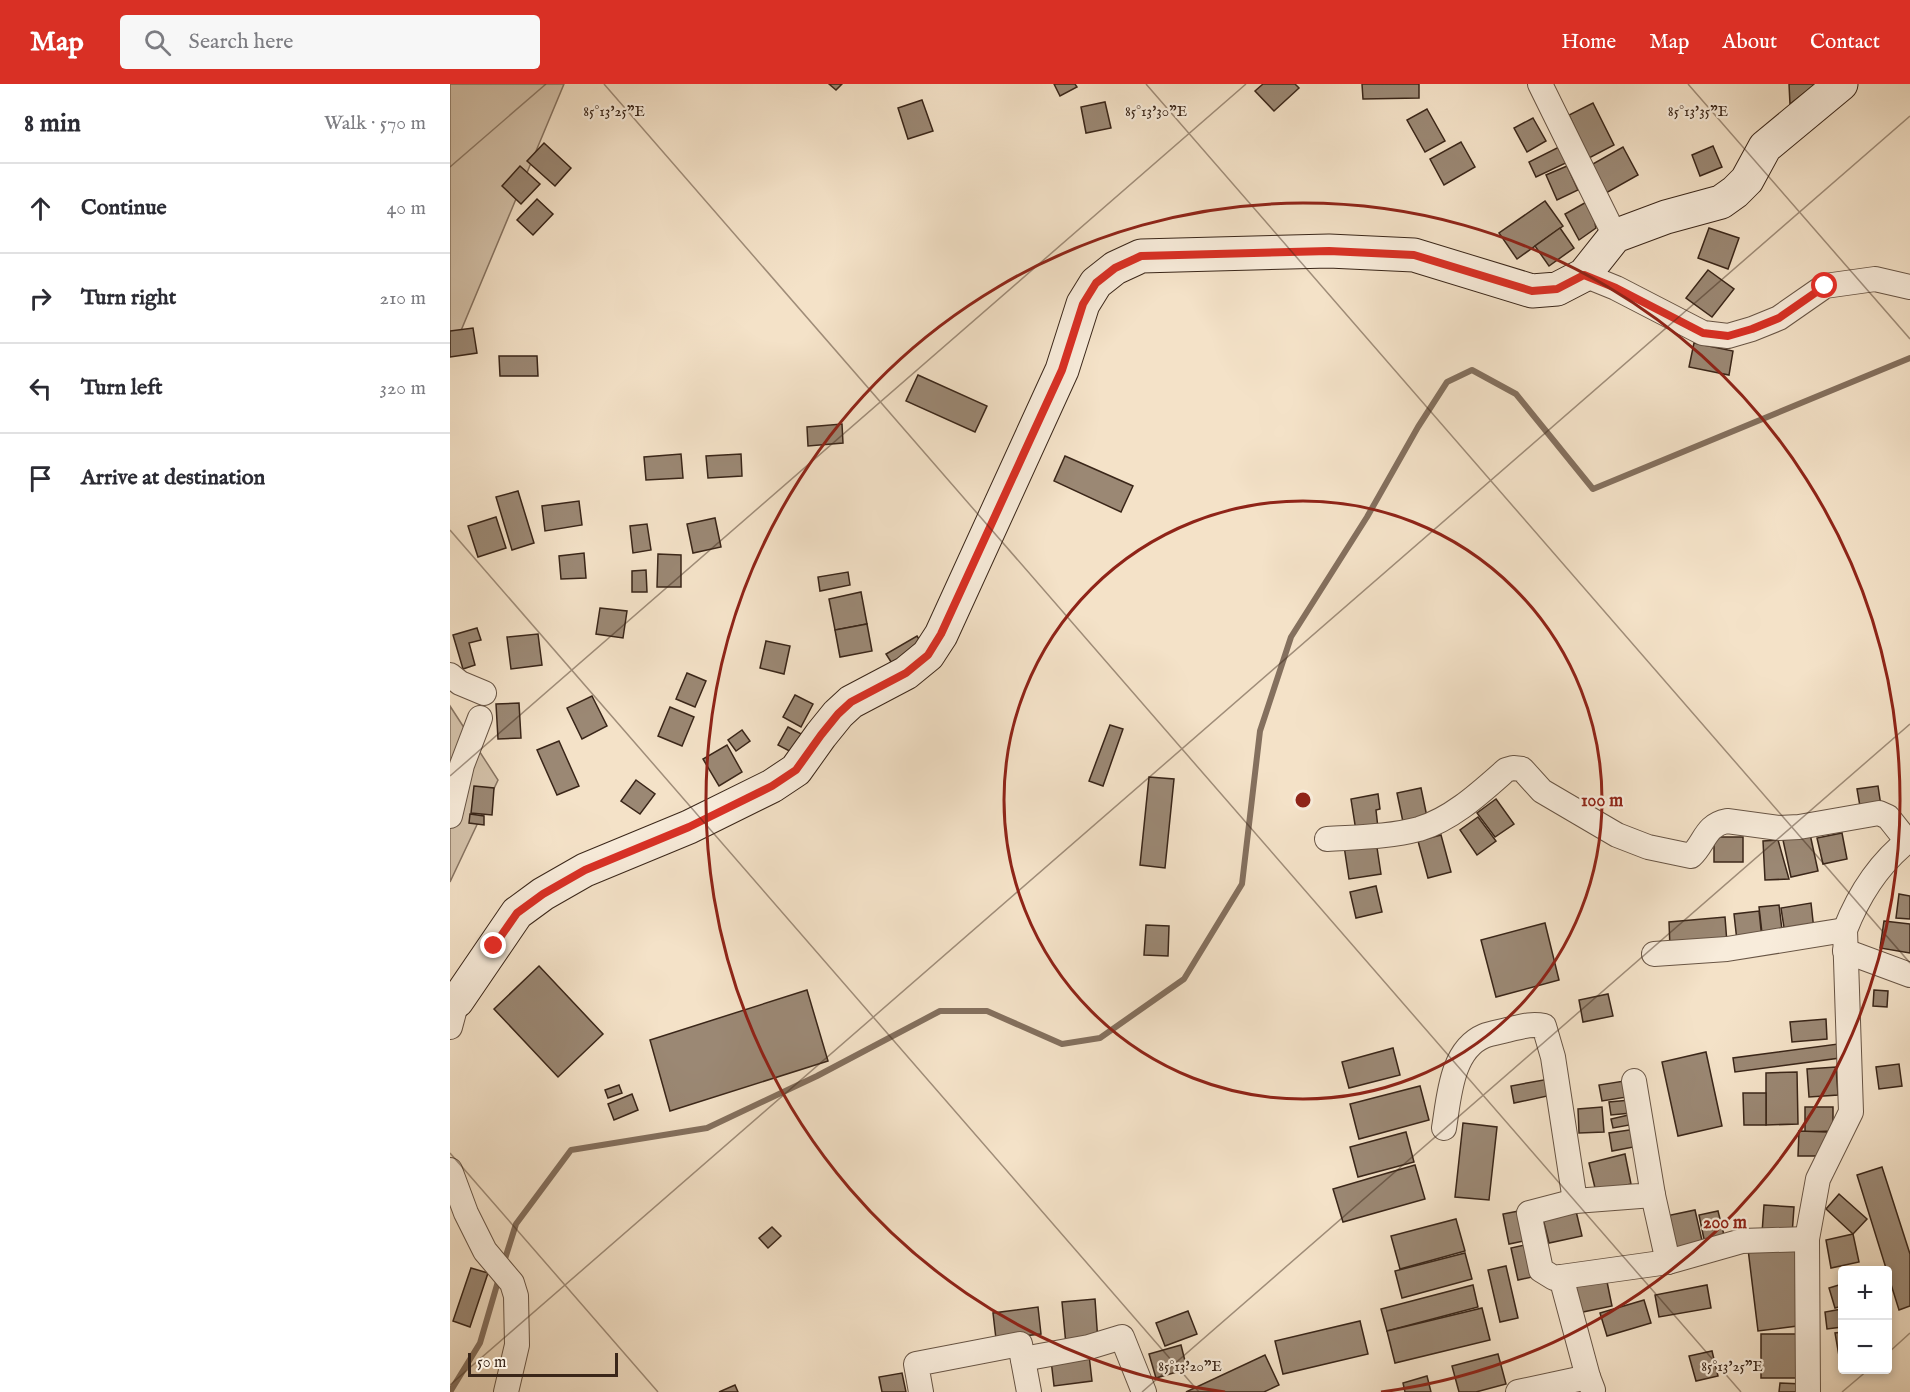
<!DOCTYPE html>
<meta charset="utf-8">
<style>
:root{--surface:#fff;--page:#f7f7f7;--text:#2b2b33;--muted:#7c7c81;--line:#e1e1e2;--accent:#d93025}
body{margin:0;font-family:"IM FELL English",serif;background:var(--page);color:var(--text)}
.controls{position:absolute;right:18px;bottom:18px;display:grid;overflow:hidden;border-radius:6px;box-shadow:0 3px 9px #0003}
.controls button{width:54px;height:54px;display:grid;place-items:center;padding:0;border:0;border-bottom:2px solid var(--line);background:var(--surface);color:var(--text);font:30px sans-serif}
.scale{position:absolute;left:18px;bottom:15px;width:150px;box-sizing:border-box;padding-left:6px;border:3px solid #3a2619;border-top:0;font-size:16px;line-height:21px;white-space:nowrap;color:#3a2619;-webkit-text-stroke:4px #f8ecdb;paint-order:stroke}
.stop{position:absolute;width:18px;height:18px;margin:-14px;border:4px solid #d93025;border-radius:50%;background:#fff}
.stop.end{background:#d93025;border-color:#fff;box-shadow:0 2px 6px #0008}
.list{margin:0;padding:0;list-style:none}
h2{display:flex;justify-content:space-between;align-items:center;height:78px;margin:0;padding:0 24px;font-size:26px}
h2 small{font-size:20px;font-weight:400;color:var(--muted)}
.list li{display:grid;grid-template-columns:39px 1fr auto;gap:18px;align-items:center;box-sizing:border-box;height:90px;padding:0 24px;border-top:2px solid var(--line)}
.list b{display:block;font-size:22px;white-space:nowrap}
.list em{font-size:20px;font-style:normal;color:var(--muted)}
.icon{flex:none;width:33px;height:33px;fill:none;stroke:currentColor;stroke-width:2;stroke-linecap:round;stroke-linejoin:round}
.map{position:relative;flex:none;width:1460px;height:1308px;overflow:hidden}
header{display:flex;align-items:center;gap:36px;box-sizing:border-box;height:84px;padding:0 30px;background:var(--accent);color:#fff}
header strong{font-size:28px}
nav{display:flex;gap:33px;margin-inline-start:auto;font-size:21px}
.search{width:420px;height:54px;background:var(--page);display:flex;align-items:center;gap:15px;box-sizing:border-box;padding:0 21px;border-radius:6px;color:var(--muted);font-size:22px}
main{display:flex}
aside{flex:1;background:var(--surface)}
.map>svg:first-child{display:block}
</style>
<header>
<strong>Map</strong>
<div class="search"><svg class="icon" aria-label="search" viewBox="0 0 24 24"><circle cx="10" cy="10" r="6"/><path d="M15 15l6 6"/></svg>Search here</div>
<nav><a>Home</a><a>Map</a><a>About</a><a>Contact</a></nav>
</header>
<main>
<aside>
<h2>8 min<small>Walk · 570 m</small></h2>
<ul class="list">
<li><svg class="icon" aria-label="ahead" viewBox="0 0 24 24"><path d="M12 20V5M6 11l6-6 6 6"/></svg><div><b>Continue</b></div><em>40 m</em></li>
<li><svg class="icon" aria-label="right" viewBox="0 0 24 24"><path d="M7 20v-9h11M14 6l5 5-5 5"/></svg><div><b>Turn right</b></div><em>210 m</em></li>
<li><svg class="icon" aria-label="left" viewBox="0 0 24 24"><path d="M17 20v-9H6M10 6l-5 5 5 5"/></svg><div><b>Turn left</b></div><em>320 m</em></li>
<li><svg class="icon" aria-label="arrive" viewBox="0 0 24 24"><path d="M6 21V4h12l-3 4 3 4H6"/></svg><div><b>Arrive at destination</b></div></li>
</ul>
</aside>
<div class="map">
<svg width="1460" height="1308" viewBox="0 0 1460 1308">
<rect width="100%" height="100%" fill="#f4e2c8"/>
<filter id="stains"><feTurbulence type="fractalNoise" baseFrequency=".00333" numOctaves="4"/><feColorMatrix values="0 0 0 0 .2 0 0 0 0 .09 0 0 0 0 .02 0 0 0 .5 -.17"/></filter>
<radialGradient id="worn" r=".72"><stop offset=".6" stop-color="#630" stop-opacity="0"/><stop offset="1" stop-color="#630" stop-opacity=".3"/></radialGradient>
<g fill="#d4c2aa" stroke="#877462" stroke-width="1.5">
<path d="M0,0H114L0,273Z"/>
<path d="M0,622L48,696L0,798Z"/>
</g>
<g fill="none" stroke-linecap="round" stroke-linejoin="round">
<g stroke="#84705e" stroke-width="6">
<path d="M54,1178L66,1140L121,1066L257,1044L367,992L490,927H537L612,960L650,954L734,895L792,800L810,647L841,553L917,433L968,343L997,298L1022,286L1066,310L1143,405L1460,274"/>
<path d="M0,1308L30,1259L49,1194"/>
</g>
</g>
<g fill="#9b8874" stroke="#3a2619" stroke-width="1.5">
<path d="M379,0H392L386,6Z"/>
<path d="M604,0H625L627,3L610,12Z"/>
<path d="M813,0H845L849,4L824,27L805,7Z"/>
<path d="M912,0H969V14L913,15Z"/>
<path d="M1339,0H1366L1340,20Z"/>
<path d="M472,16L483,47L458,55L448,24Z"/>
<path d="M655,18L661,44L636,49L631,23Z"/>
<path d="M1143,19L1164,61L1139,74L1119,31Z"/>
<path d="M977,25L995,57L975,68L957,36Z"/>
<path d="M1083,34L1096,57L1077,68L1064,44Z"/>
<path d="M1011,58L1025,83L994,101L980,75Z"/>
<path d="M94,59L121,84L105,102L77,77Z"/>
<path d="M1111,62L1118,78L1086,93L1079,78Z"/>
<path d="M1263,62L1272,83L1250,92L1242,71Z"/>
<path d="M1173,63L1188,91L1156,109L1141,81Z"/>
<path d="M70,82L90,100L71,120L52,102Z"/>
<path d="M1117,82L1128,106L1107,116L1096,91Z"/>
<path d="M87,115L103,130L83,151L67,136Z"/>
<path d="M1140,116L1146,144L1129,156L1115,130Z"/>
<path d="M1095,117L1113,142L1067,175L1049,149Z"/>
<path d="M1110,144L1124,164L1099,182L1085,162Z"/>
<path d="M1259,144L1289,154L1278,185L1248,174Z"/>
<path d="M1258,186L1284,205L1262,233L1236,214Z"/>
<path d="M23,244L27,269L0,273V247Z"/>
<path d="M1244,259L1283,267L1279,291L1239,283Z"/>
<path d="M49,272H87L88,292H50Z"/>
<path d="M468,291L537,322L525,348L456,317Z"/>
<path d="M392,340L393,359L358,362L357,343Z"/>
<path d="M231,370L233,394L196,396L194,373Z"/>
<path d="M291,370L292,392L258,394L256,372Z"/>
<path d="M615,372L683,402L671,428L604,397Z"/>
<path d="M68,407L84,459L62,466L46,413Z"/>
<path d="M129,417L132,441L95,447L92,422Z"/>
<path d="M46,433L56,464L28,473L18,442Z"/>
<path d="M265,434L271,463L243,469L237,440Z"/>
<path d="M197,440L201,466L183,469L180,442Z"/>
<path d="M134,469L136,494L111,495L109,472Z"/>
<path d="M208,470L231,471V503H207Z"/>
<path d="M196,486L197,508H182V487Z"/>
<path d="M398,488L400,501L370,507L368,493Z"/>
<path d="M411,508L417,540L385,546L379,515Z"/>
<path d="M150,524L177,527L173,554L146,550Z"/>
<path d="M417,540L422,567L390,573L385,546Z"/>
<path d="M27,544L31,556L19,559L25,581L13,585L3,551Z"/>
<path d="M88,550L92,581L61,585L57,553Z"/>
<path d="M467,552L474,563L443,581L436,570Z"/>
<path d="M316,557L340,562L334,590L310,584Z"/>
<path d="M237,589L256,597L245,623L226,615Z"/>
<path d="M345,611L363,620L351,643L333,633Z"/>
<path d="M142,612L157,642L132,655L117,624Z"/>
<path d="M69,619L71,654L48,655L46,620Z"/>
<path d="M220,623L244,633L232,662L208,652Z"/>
<path d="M660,641L673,645L653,702L639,697Z"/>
<path d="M338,643L357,653L347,671L328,661Z"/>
<path d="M292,646L300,657L286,667L278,656Z"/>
<path d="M109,657L129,702L107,711L87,666Z"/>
<path d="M277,661L292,688L269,702L253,675Z"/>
<path d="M699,693L724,695L715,784L690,781Z"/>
<path d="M186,696L205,710L190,730L171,717Z"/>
<path d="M24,702L44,704L42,731L21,729Z"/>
<path d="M1428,702L1431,722L1411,728L1407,705Z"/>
<path d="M971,704L977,733L953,738L947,709Z"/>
<path d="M928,710L930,725L926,726L928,744L906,747L901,715Z"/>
<path d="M1046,715L1064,740L1045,753L1027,729Z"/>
<path d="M20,730L34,732V741L19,739Z"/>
<path d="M1028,733L1046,757L1027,771L1010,746Z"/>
<path d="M1392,749L1397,775L1373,780L1367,754Z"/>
<path d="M1360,750L1368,787L1341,793L1333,756Z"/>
<path d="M991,751L1001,788L978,794L968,757Z"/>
<rect x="1264" y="753" width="29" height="25"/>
<path d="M1328,756L1339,795L1315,796L1313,757Z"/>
<path d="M926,757L931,790L899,795L894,762Z"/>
<path d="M926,802L932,828L906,834L900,808Z"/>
<path d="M1449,810L1460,812V835L1446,834Z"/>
<path d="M1361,819L1364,846L1335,850L1331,824Z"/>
<path d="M1329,821L1332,846L1312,849L1309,823Z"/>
<path d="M1309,827L1312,855L1287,857L1284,830Z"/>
<path d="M1275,833L1277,859L1220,864L1219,838Z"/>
<path d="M1434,837L1460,840V869L1430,864Z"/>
<path d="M1095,839L1109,896L1046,913L1031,856Z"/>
<path d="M696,841L719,842L718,872L694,871Z"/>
<path d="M89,882L153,950L108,993L44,925Z"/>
<path d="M357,906L378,977L220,1027L200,956Z"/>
<path d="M1424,906L1438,907L1437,923L1423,922Z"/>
<path d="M1158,910L1163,932L1133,938L1129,916Z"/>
<path d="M1376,935L1377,955L1342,958L1340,938Z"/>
<path d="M1388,960L1390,974L1285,988L1283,974Z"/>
<path d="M943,964L950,991L899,1004L892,978Z"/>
<path d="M1256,968L1272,1042L1228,1052L1212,978Z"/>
<path d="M1449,980L1452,1002L1429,1005L1426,983Z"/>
<path d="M1386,983L1388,1011L1359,1013L1357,985Z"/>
<path d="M1347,988L1348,1040L1316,1041V989Z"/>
<path d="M1099,995L1102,1011L1064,1019L1061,1002Z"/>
<path d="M1174,997L1177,1013L1152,1017L1149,1001Z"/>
<path d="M169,1001L172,1009L158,1014L155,1006Z"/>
<path d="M970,1002L979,1036L909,1055L900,1020Z"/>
<path d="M1293,1009H1316V1041H1294Z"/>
<path d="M182,1010L188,1026L164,1036L158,1020Z"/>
<path d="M1180,1016L1181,1029L1161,1031L1159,1018Z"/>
<path d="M1152,1023L1154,1048L1129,1049L1128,1025Z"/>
<path d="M1355,1023H1383V1047L1355,1048Z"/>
<path d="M1183,1030L1185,1040L1163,1044L1161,1035Z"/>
<path d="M1013,1039L1047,1043L1039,1116L1005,1113Z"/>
<path d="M1186,1045L1189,1062L1162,1067L1159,1049Z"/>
<path d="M1349,1047L1377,1048L1376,1072H1348Z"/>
<path d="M956,1048L964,1078L908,1093L900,1063Z"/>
<path d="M1175,1070L1181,1100L1146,1108L1139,1079Z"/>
<path d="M965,1081L975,1115L893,1138L883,1105Z"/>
<path d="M1432,1083L1460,1170V1222L1449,1226L1407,1091Z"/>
<path d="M1389,1110L1417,1135L1403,1150L1376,1125Z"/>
<path d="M1314,1121L1344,1123L1342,1151L1312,1149Z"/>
<path d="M1074,1126L1079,1156L1059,1160L1053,1130Z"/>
<path d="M1245,1126L1253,1161L1223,1167L1216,1132Z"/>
<path d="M1126,1127L1132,1152L1099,1159L1093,1135Z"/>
<path d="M1268,1127L1275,1155L1255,1160L1249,1131Z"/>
<path d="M1006,1135L1015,1167L950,1185L941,1152Z"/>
<path d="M322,1143L331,1152L318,1164L309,1154Z"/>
<path d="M1403,1150L1409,1178L1381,1184L1376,1156Z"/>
<path d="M1345,1159L1355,1241L1308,1247L1298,1165Z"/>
<path d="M1080,1160L1087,1192L1068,1196L1061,1164Z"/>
<path d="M1015,1169L1022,1195L952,1214L945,1187Z"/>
<path d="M1056,1182L1068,1234L1050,1238L1038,1186Z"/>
<path d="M21,1184L38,1189L20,1243L3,1237Z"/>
<path d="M1156,1193L1162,1222L1128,1229L1123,1199Z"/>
<path d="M1392,1200V1222L1385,1224L1379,1204Z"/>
<path d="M1023,1201L1028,1223L937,1247L931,1225Z"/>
<path d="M1257,1201L1261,1224L1209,1233L1205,1211Z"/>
<path d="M645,1215L648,1258L616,1261L612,1218Z"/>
<path d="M1194,1216L1201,1239L1157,1252L1150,1229Z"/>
<path d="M588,1223L591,1250L546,1255L543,1229Z"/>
<path d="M1032,1224L1040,1256L945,1279L937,1247Z"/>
<path d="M1392,1225V1243L1377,1245L1375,1228Z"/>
<path d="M738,1227L747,1250L715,1262L706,1239Z"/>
<path d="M910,1237L918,1270L833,1290L825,1257Z"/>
<path d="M1392,1248V1272H1389L1385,1249Z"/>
<rect x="1311" y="1250" width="42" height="44"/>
<path d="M731,1261L737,1285L706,1294L699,1270Z"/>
<path d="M1262,1267L1268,1292L1246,1297L1239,1272Z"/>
<path d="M1048,1270L1056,1300L1026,1308H1009L1002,1282Z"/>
<path d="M639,1271L642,1297L604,1302L601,1276Z"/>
<path d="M815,1271L829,1301L814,1308H736Z"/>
<path d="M452,1289L456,1308H432L429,1293Z"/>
<path d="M977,1292L981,1308H955L953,1299Z"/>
<path d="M1330,1299L1353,1300L1352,1308H1329Z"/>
<path d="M285,1301L288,1308H269Z"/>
</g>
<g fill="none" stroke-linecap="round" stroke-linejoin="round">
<g stroke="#685545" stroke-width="26">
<g id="street">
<path d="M1090,0L1165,152"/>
<path d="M1134,191L1166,204L1253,249L1278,252L1302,245L1329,234L1375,202L1425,195L1460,203"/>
<path d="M0,591L10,599L34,609"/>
<path d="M0,732L12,681L30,634"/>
<path d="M877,755C907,753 939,753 969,745C1002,735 1030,709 1056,686L1063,684L1072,685L1092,707L1167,751L1198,763L1241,772C1255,759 1255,741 1277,737L1329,744L1349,743L1429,729L1438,733L1457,757"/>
<path d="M1395,867L1460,891"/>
<path d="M1204,870L1277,865L1395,846"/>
<path d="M0,943L7,917"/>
<path d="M1184,997L1203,1111L1125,1117L1079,1129L1091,1186L1104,1194L1218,1178L1292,1157L1357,1155"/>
<path d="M994,1044C999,1014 1001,966 1034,952C1041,949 1050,948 1057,946C1070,943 1081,939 1094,942L1103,973L1125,1117"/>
<path d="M0,1086L16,1129L35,1167L62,1199L66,1212L67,1261L56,1308"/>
<path d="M1203,1111L1218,1178"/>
<path d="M1111,1193L1138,1293"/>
<path d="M573,1275L639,1263L672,1253L694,1308"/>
<path d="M471,1308L466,1280L570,1260L579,1308"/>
<path d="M1068,1308L1138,1293L1143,1306"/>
<path d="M1358,1308L1357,1155L1368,1095L1401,1028L1395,846C1409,810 1430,778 1460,755"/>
</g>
</g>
<g stroke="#3a2619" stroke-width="35">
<path id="secondary" d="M0,917H7L67,829L93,810L135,786L239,743L322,702L346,686L371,651L388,630L401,618L456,589L478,571L491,551L612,286L633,220L646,199L665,184L691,172L879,167L964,171L1082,207L1107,205L1134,191L1165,152L1216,133L1271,118L1285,108L1297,96L1315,63L1391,0"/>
</g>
<use href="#street" stroke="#f8ecdb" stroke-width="24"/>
<use href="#secondary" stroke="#f8ecdb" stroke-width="33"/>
</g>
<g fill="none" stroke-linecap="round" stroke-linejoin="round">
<path stroke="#d93025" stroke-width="8" d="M44,862L67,829L93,810L135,786L239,743L322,702L346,686L371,651L388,630L401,618L456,589L478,571L491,550L612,286L633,220L646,199L665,184L691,172L879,167L964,171L1082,207L1107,205L1134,191L1166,204L1253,249L1278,252L1302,245L1329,234L1375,202"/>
</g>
<path fill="none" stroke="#3a2619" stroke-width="1.5" stroke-opacity="0.45" d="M154,0L1291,1308M696,0L1460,879M1238,0L1460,255M0,83L96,0M0,446L749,1308M0,692L796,0M0,1069L208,1308M1438,1269L1460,1249M0,1301L1460,32M692,1308L1460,640M1392,1308L1418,1286"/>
<g fill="none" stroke="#8f2418" stroke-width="3">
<circle cx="853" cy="716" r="299"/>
<path d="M775 1308A597 597 0 1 1 931 1308"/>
</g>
<g font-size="15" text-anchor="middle" fill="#3a2619" stroke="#f8ecdb" stroke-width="4.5" stroke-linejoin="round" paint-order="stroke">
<text x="1248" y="32">85°13'35"E</text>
<text x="164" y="32">85°13'25"E</text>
<text x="706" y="32">85°13'30"E</text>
<text x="740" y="1287">85°13'20"E</text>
<text x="1282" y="1287">85°13'25"E</text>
</g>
<circle cx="853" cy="716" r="9" fill="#8f2418" stroke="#f8ecdb" stroke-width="3"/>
<g font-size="18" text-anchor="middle" font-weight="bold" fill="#8f2418" stroke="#f8ecdb" stroke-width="4.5" stroke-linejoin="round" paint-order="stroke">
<text x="1152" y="722">100 m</text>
<text x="1275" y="1144">200 m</text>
</g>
<rect width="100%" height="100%" filter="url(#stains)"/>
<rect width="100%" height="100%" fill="url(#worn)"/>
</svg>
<div class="controls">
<button>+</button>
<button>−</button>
</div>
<div class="scale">50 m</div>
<div class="stop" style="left:1375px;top:202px"></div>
<div class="stop end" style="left:44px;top:862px"></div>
</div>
</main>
